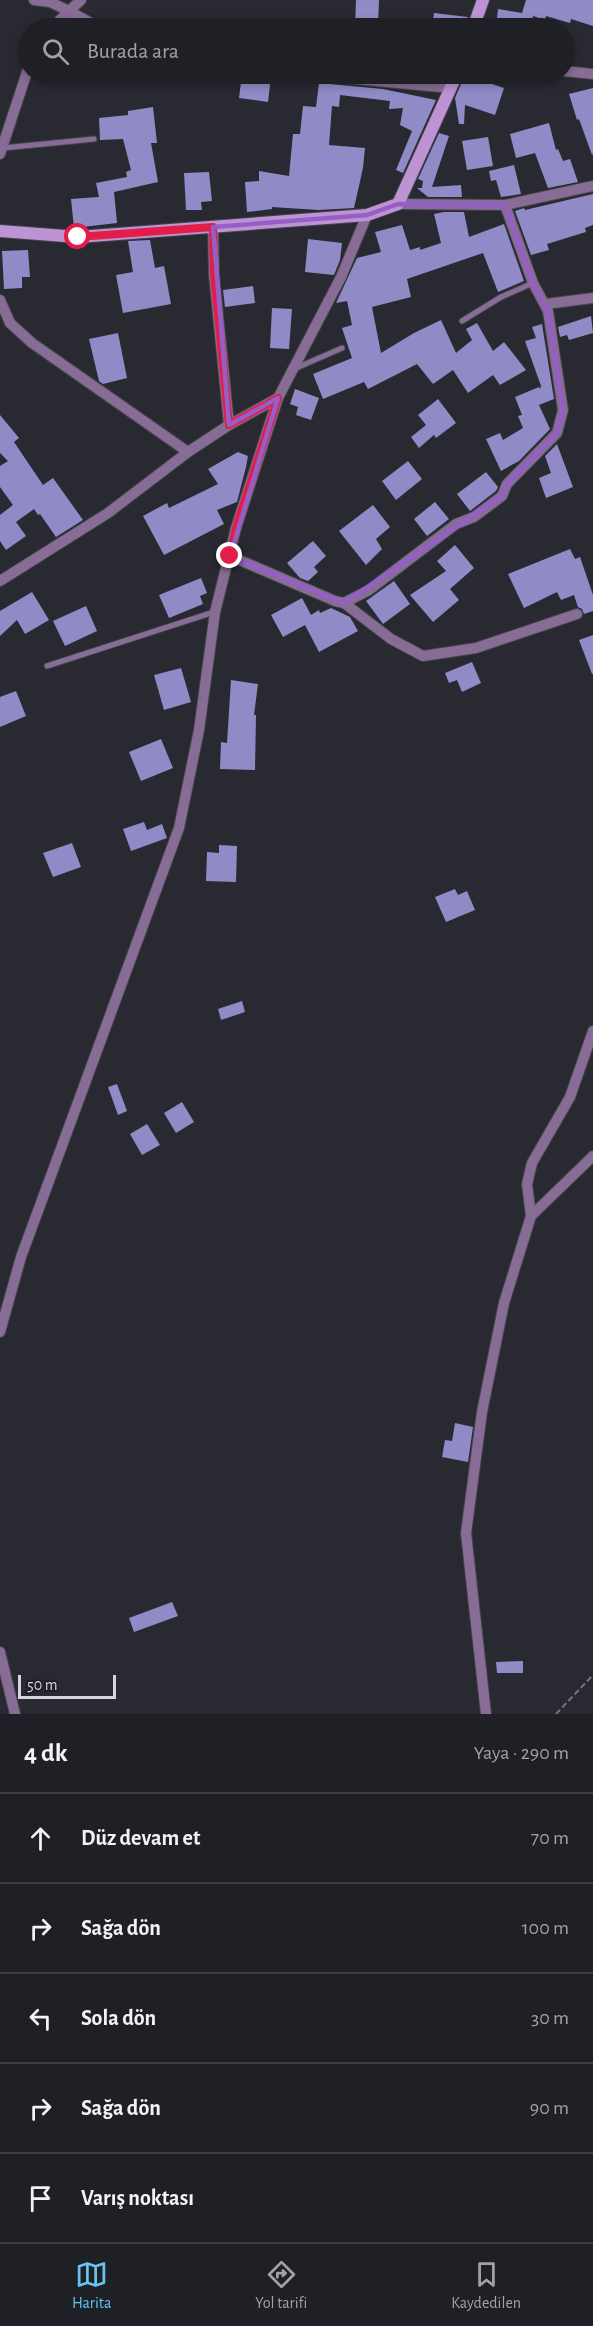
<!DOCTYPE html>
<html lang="tr">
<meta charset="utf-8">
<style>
:root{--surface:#1f1f26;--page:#27272e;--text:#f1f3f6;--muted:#a1a2a7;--line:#3c3d43;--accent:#65c5ee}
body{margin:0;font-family:"Alegreya Sans",sans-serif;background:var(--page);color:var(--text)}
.scale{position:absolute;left:18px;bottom:15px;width:98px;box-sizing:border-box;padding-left:6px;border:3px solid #d5d5db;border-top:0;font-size:16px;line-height:21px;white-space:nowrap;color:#d5d5db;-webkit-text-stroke:4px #201f28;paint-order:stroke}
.stop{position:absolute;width:18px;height:18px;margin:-14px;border:4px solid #e11d48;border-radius:50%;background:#fff}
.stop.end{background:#e11d48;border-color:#fff;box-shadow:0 2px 6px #0008}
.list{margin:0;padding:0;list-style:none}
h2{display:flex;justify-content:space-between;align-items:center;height:78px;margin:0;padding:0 24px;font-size:26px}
h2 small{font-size:20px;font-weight:400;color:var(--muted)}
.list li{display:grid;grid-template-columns:39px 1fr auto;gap:18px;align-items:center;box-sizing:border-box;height:90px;padding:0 24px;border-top:2px solid var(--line)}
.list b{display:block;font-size:22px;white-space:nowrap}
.list em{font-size:20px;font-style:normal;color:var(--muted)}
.icon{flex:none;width:33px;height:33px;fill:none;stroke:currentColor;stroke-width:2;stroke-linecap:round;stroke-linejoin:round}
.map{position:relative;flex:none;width:593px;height:1714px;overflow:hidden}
.search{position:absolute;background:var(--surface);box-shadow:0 3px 9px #0003;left:18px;right:18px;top:18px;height:66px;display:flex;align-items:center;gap:15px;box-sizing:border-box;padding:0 21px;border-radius:33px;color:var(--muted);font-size:22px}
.sheet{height:528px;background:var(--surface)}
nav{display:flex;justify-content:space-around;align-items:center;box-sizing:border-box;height:84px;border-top:2px solid var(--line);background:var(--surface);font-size:16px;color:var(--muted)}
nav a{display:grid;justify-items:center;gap:3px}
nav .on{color:var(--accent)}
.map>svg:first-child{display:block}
</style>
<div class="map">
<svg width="593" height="1714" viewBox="0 0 593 1714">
<rect width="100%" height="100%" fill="#292932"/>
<g fill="#908bc7">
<path d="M356,0H379L378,28H355Z"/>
<path d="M526,0H593V26L571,19L570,23L546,16L545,20L533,16L531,28H496L498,9L522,13Z"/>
<path d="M434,13L468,17L465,28H432Z"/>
<path d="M242,74L271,76L268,102L239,98Z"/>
<path d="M465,75L504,88L495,115L465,105L464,124H459L455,98Z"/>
<path d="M319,83L383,89L436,100L403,173L396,170L412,131L400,125L403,108L389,109L390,101L340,95L339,107L332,106L329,145L365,148L363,168L354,208L318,210L272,207V209L247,212L245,182L259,181V171L289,176L293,134H300L303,106L316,107Z"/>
<path d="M593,88V154L592,155L579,119L577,120L569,94Z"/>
<path d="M153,107L157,143H151L158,182L114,192L117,223L74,228L71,199L99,197L96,183L127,177L126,172L131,170L123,139L100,140L99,118L128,115V111Z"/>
<path d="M549,123L556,150L558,149L563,161L570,159L578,182L548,188L535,153L516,158L510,134Z"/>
<path d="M439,133L449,136L432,187L461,185L462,197H428L417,188H422L423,181L418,179Z"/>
<path d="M488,137L493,166L467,170L462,141Z"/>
<path d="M514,165L521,194L501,197L496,180L491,181L489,171Z"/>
<path d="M209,172L212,201L201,202L202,210H186L184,173Z"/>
<path d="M593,194V225L585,228L586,232L547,244L549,250L531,255L515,211L524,208L525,210Z"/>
<path d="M444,212H464L469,237L504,224L524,281L498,292L483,253L407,279L411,297L372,307L381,353L414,333L441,320L456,353L472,340L466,329L477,323L493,351L504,342L526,370L500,385L493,375L468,393L453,370L433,384L417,364L368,389L364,382L323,399L313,374L352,358L342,328L352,325L347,301L336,303L357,258L381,252L375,232L402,225L410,250L420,247V250L441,243L434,214Z"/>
<path d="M308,239L342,243L340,260L334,275L305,272Z"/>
<path d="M150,240L155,268L164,266L171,304L123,313L116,275L133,272L128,241Z"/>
<path d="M28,250L30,277H22V288L4,289L2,251Z"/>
<path d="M253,286L255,303L225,307L223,290Z"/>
<path d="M272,308L292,309L289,349L270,348Z"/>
<path d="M591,316L593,333L569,340L567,335L560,337L558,327Z"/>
<path d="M542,324L554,399L539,405L550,429L519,461L501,471L486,439L500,433L503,440L523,428L518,416L522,415L515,397L539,387L540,389L541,386L525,341L536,338L532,327Z"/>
<path d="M118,333L127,378L103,384L99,381L89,339Z"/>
<path d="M295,389L319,398L311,420L296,415L298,407L290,404Z"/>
<path d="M438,399L456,423L436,438L434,435L419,448L411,437L426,425L418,415Z"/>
<path d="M0,415L19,438L14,442L43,485L53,478L83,520L56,537L40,514L38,515L34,509L16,522L26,536L6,550L0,541V515L13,505L0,487V466L8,461L0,453Z"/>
<path d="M557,444L573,487L546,498L539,478L551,473L545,456Z"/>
<path d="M238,452L248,456L246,467L237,502L217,510L224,524L164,555L143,516L167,503L169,508L218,484L208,469Z"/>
<path d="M408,461L422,479L396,500L382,481Z"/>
<path d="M486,472L498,487L496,491L470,511L457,494Z"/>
<path d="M435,502L449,519L427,536L414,519Z"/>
<path d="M373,505L390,527L376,539L382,549L366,565L339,531Z"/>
<path d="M313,541L326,556L314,567L318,572L308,581L300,578L287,563Z"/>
<path d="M455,545L474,568L450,589L459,600L433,622L410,595L446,571L437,561Z"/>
<path d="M570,549L575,559L580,557L593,595V611L584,614L582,609L578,607L574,595L561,600L557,592L524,608L508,574Z"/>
<path d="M201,578L207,593L200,596L203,604L169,618L159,595Z"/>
<path d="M394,581L410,604L383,624L366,601Z"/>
<path d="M32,592L49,620L25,634L17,620L0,636V611Z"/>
<path d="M302,598L311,615L319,610L320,613L331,608L350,617L358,631L319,652L305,625L283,637L271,615Z"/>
<path d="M86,606L97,631L65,646L53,621Z"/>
<path d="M593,635V674H592L579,640Z"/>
<path d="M472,662L481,683L462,692L457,680L449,683L445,673Z"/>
<path d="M181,668L191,702L164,710L154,675Z"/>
<path d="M231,680L258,684L254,715H256L255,770L220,769L221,742L227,743Z"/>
<path d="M16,691L26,716L0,727V697Z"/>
<path d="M161,739L173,768L141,781L129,752Z"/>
<path d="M144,822L147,830L162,824L167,838L131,851L123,829Z"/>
<path d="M72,843L81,867L53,877L43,853Z"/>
<path d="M219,845L237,846L236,882L206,881L207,852L219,853Z"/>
<path d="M455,889L458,895L467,891L475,910L446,922L435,897Z"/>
<path d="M242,1001L245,1012L221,1020L218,1009Z"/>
<path d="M117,1084L127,1111L118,1115L108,1087Z"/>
<path d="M182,1102L194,1122L176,1133L164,1113Z"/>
<path d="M147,1124L160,1145L142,1155L130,1134Z"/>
<path d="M455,1423L473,1427L468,1462L442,1457L445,1440L452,1441Z"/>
<path d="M172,1602L178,1616L134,1632L129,1618Z"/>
<path d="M523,1661V1673H497L496,1662Z"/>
</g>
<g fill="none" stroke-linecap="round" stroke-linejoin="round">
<g stroke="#45454d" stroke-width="7">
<g id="lane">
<path d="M3,148L94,139"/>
<path d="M462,321L501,297L533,283"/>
<path d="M294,369L342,348"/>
<path d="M47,666L214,612"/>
</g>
</g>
<g stroke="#45454d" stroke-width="12">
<g id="street">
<path d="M34,0L50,2L69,11L81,0"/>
<path d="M52,28L69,11L100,28"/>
<path d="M564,71L593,74"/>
<path d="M302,74L451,88"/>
<path d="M0,154L28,69"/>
<path d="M398,204L505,205L593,186"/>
<path d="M213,227L214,275L229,425"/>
<path d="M0,300L10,323L32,343L188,452"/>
<path d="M546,304L593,298"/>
<path d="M230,556L335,601L344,603L369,590L456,524L474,517L502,496L507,484L557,433L563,410L548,311L533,283L505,205"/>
<path d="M0,581L108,513L188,452L229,425L278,398"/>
<path d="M344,603L391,639L423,656L476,648L577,614"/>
<path d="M531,1216L593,1156"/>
<path d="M0,1332L21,1257L179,828L199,730L215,612L236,528L278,398L341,277L367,215"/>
<path d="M0,1652L15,1714"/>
<path d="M486,1714L466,1533L482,1412L504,1303L531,1216L527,1184L532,1163L570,1097L593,1031"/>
</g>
</g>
<g stroke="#45454d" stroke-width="14">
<g id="secondary">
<path d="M473,28L483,0"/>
<path d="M0,231L78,237L367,215L398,204L457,74"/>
</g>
</g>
<path stroke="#75757c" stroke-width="2" stroke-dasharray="6 3" stroke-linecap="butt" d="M556,1714L593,1675"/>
<use href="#lane" stroke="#876d95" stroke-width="5"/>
<use href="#street" stroke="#876d95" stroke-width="10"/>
<use href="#secondary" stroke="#bd93d3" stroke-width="12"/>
</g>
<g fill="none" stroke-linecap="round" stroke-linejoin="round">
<path stroke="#e11d48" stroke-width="8" d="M78,237L213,227L214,274L229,425L278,398L236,528L230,556"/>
</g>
<path fill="none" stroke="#965fc7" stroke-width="4.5" stroke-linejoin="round" d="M398,204L505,205L533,283L548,311L563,410L557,433L507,484L502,496L344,603L230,556L278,398L229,425L213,227L367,215Z"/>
</svg>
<div class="scale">50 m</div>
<div class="stop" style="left:78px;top:237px"></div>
<div class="stop end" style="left:230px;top:556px"></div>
<div class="search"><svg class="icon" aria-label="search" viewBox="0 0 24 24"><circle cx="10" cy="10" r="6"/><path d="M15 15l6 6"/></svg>Burada ara</div>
</div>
<section class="sheet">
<h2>4 dk<small>Yaya · 290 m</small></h2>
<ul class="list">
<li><svg class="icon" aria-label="ahead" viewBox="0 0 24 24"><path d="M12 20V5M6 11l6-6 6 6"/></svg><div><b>Düz devam et</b></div><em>70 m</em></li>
<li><svg class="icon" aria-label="right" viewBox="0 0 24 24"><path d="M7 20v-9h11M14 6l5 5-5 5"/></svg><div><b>Sağa dön</b></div><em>100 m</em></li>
<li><svg class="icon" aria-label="left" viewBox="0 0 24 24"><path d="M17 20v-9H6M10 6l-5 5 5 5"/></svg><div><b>Sola dön</b></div><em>30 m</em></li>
<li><svg class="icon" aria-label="right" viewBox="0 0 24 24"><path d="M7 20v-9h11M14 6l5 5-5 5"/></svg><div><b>Sağa dön</b></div><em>90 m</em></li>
<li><svg class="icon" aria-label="arrive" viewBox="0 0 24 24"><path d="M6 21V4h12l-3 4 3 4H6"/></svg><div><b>Varış noktası</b></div></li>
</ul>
</section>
<nav>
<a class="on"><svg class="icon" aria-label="map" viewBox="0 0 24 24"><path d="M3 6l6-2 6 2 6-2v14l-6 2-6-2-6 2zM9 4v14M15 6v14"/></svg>Harita</a>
<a><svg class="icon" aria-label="directions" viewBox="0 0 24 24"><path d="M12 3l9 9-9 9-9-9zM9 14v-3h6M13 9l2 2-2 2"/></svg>Yol tarifi</a>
<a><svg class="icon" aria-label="saved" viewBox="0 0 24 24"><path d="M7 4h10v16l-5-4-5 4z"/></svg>Kaydedilen</a>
</nav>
